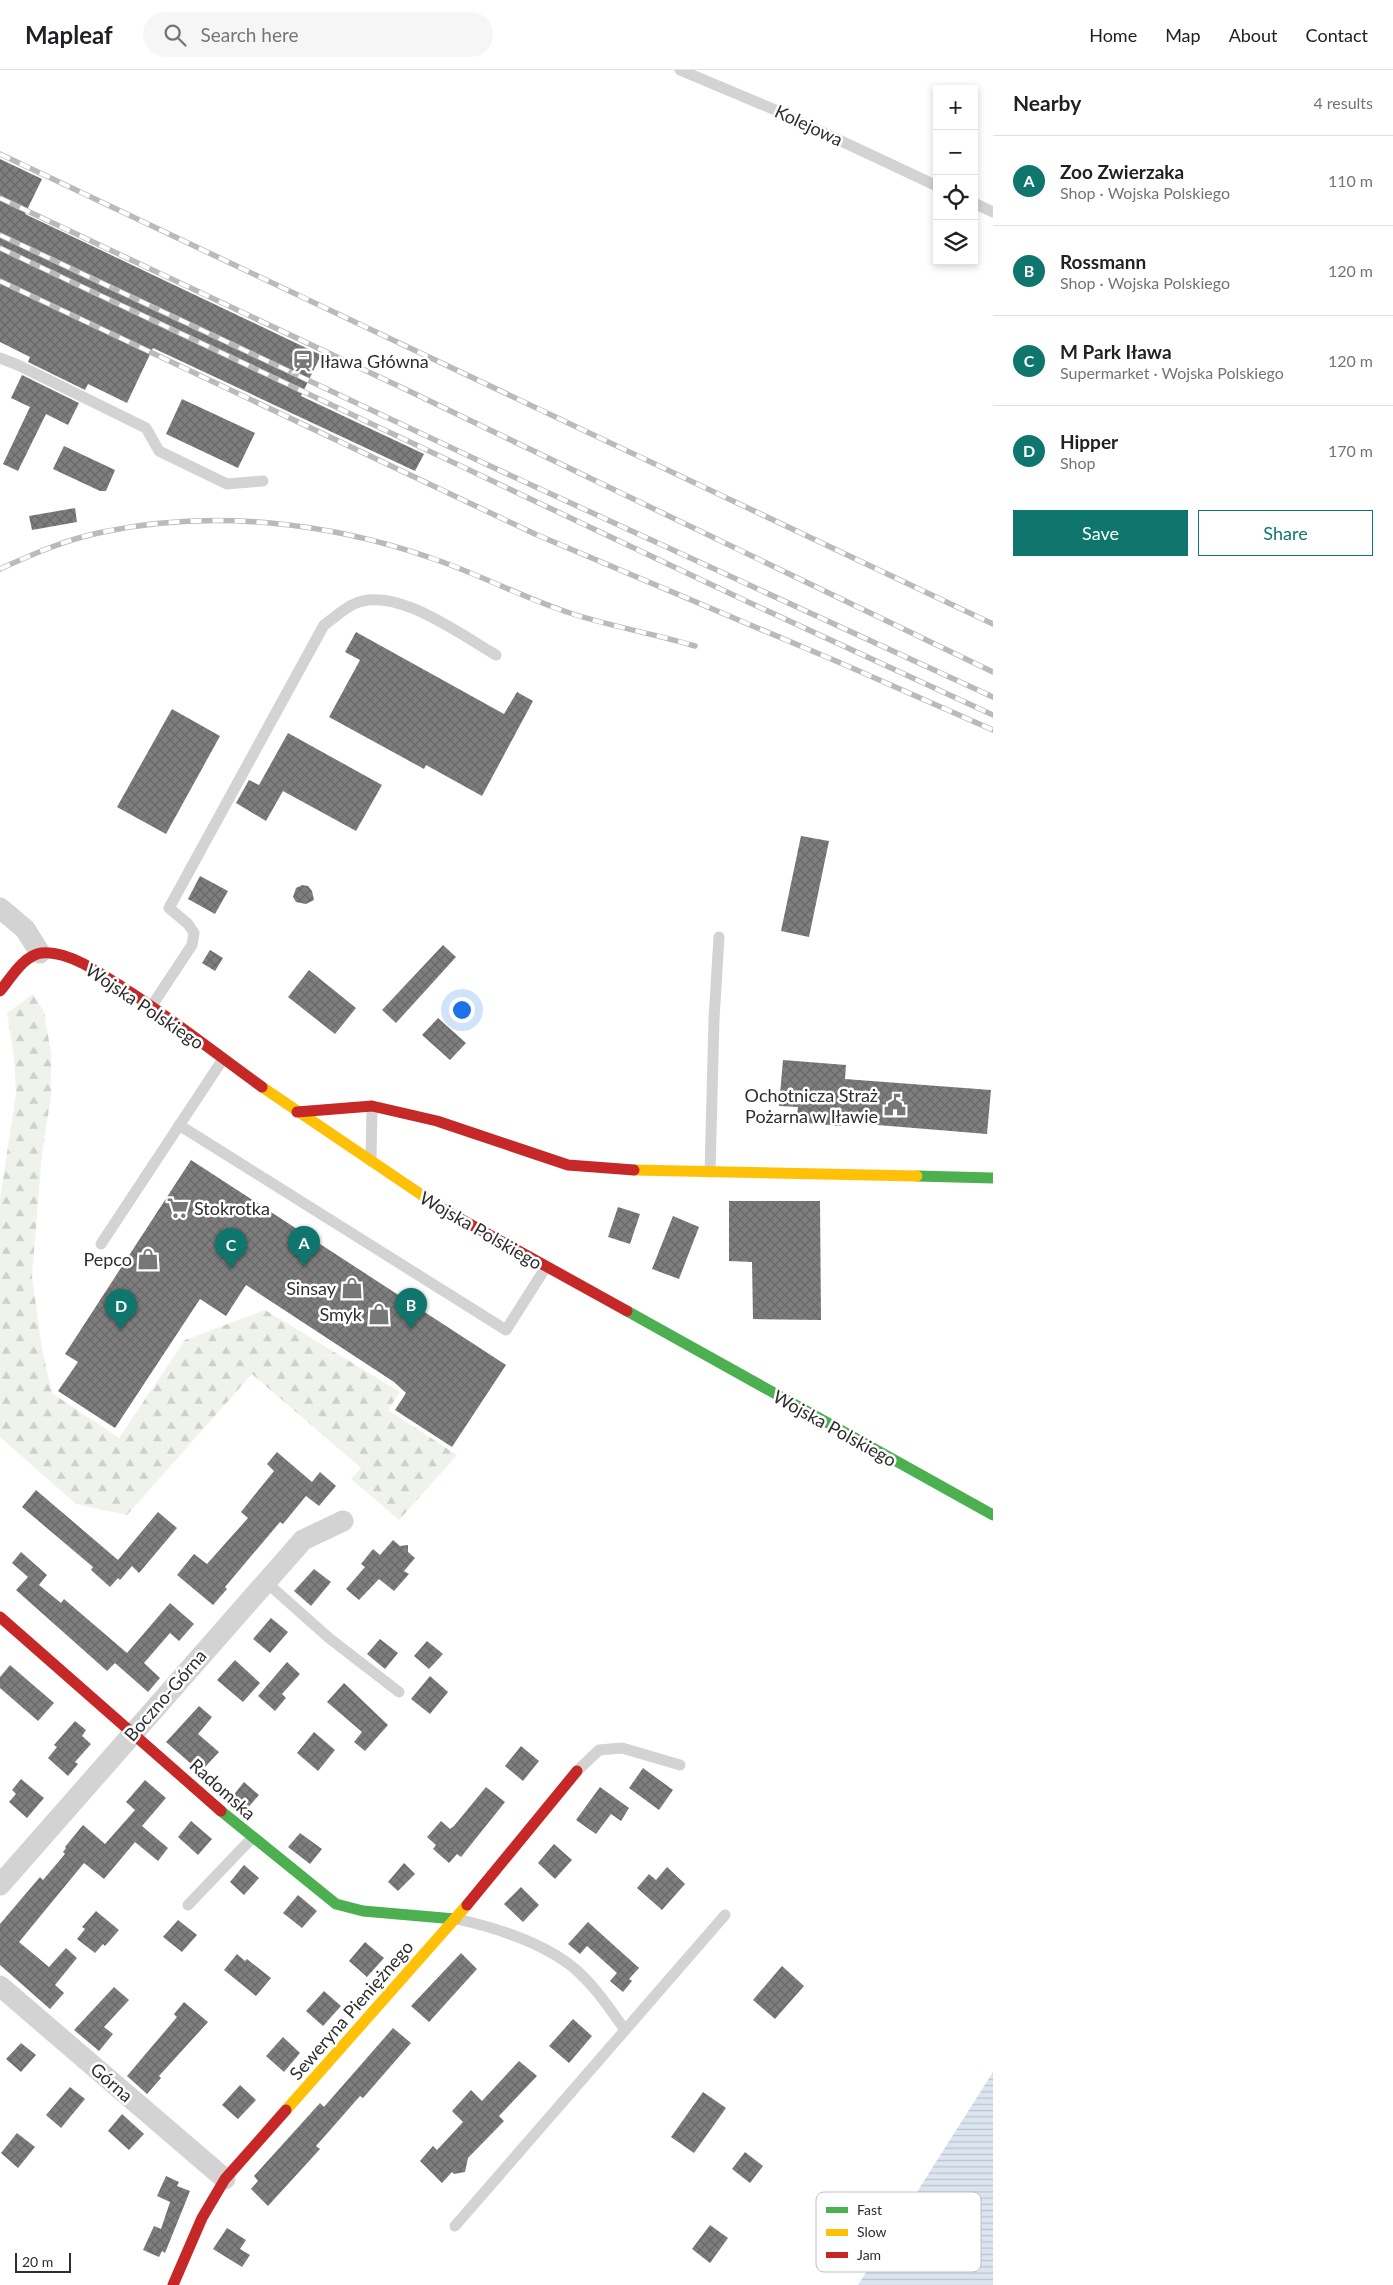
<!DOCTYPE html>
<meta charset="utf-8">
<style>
:root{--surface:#fff;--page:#f6f6f6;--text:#202124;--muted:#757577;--line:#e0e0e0;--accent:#0f766e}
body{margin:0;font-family:Lato,sans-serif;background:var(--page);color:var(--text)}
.controls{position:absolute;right:15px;top:15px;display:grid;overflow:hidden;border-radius:0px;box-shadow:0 2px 8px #0003}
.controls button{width:45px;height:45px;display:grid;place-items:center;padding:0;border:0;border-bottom:1px solid var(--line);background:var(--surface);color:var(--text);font:25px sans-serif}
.scale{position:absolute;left:15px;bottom:12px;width:56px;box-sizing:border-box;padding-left:5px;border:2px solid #2e2e2e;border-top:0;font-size:14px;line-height:18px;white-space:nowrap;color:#2e2e2e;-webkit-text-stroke:4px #fff;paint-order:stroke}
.you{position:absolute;left:461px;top:939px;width:18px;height:18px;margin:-12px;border:4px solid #fff;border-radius:50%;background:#1a73e8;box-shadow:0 0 0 8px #1a73e833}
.badge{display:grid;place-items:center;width:32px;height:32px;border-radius:50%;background:var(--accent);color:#fff;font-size:16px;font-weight:700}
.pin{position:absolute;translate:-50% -41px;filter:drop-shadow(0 1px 2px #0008)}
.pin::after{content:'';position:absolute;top:26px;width:18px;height:15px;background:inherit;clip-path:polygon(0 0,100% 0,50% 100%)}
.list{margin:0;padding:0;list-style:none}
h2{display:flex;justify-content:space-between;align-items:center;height:65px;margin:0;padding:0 20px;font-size:21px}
h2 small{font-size:16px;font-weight:400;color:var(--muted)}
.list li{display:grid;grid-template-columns:32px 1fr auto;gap:15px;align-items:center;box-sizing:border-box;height:90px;padding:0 20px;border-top:1px solid var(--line)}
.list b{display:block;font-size:19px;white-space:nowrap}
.list p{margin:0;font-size:16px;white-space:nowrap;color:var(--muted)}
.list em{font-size:16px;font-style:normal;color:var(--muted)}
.actions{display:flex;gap:10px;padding:15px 20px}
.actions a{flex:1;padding:11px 0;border:1px solid var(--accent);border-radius:0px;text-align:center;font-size:18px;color:var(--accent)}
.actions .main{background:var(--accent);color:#fff}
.icon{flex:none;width:28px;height:28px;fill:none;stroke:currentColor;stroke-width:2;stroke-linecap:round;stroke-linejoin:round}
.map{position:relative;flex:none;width:993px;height:2215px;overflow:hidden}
header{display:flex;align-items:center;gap:30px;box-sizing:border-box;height:70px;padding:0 25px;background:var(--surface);border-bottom:1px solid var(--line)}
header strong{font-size:24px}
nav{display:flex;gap:28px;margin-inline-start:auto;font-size:18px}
.search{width:350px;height:45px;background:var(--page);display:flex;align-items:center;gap:12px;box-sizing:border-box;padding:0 18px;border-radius:28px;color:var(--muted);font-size:19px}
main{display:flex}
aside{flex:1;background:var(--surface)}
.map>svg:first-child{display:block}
</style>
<header>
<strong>Mapleaf</strong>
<div class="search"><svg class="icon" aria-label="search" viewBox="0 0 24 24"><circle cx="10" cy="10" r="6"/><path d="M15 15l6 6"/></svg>Search here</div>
<nav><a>Home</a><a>Map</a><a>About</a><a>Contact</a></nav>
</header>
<main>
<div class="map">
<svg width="993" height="2215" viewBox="0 0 993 2215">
<defs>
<pattern id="forest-firs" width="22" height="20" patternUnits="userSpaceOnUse" patternTransform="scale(1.25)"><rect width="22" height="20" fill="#eff3ec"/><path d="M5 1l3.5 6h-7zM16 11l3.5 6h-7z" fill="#cdd1cb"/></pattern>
<pattern id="water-rules" width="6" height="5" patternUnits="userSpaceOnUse" patternTransform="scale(1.25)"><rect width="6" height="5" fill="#dbe4ef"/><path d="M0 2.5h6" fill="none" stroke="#bcc4cd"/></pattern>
<pattern id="building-cross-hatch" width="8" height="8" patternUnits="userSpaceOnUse" patternTransform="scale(1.25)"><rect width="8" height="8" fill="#7e7e7e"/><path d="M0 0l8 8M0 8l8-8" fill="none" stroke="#686868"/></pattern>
</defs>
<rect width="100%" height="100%" fill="#fff"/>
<path fill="url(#forest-firs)" d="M33,924L44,942L51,983V1026L42,1084L32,1206L42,1279L52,1323L119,1368L185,1270L265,1240L400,1322L388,1340L457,1385L399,1450L351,1409L361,1398L252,1304L127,1445L76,1434L0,1367V1129L16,1024L14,986L7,943Z"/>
<path fill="url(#water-rules)" d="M993,2002V2215H858Z"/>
<g fill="url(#building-cross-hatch)">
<path d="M0,89L42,109L25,144L321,285L301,326L424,384L415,401L153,278L127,333L88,314L85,320L28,292L30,287L0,272Z"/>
<path d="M22,305L79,333L68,355L46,344L18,401L3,394L30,337L11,328Z"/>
<path d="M182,329L255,363L238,398L166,364Z"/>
<path d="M64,376L115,400L106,421H100L53,399Z"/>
<path d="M75,438L77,452L32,460L29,446Z"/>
<path d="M356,562L504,644L517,622L533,631L482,726L426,695L424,699L329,647L360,590L345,582Z"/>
<path d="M172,639L220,666L166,764L117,737Z"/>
<path d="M288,663L382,715L356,761L283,721L266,751L236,733L249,710L259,715Z"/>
<path d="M801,766L829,771L809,867L781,861Z"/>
<path d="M200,806L228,821L215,844L188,829Z"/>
<path d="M302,815L308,816L312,821L314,830L306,834L296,832L293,827L296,818Z"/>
<path d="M443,875L456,887L396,953L382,940Z"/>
<path d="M210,880L223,888L215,901L202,893Z"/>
<path d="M309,900L356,938L335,964L288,927Z"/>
<path d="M438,948L466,973L450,990L422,965Z"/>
<path d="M783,990L846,995L845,1009L991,1020L987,1064L841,1052V1056L796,1052L798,1037L779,1036Z"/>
<path d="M191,1090L506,1295L452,1377L395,1340L406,1323L394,1312L246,1215L226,1246L200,1229L115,1358L58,1321L78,1292L65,1284Z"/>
<path d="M729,1131H820L821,1250L753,1249L752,1192L729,1191Z"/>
<path d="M618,1137L640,1144L630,1174L608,1167Z"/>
<path d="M673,1146L699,1157L679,1209L652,1199Z"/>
<path d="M277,1382L312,1412L320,1402L336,1416L319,1436L306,1426L283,1454L280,1452L225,1517L227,1519L213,1535L177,1505L194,1484L207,1494L248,1448L241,1442L274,1401L267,1394Z"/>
<path d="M36,1420L118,1490L158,1442L177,1458L139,1503L132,1496L120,1510L118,1508L110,1517L91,1500L93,1497L22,1437Z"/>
<path d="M393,1470L400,1476L408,1475V1482L415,1488L404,1501L409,1504L394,1521L379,1509L359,1530L346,1519L365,1497L361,1494L373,1479L380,1485Z"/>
<path d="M21,1482L47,1505L39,1515L61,1533L64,1529L127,1583L170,1533L194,1554L179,1571L170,1563L144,1593L160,1608L148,1622L115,1593L107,1601L16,1520L28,1507L12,1493Z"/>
<path d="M314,1499L331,1512L311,1536L294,1521Z"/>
<path d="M271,1548L288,1562L270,1583L253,1569Z"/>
<path d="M380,1569L398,1583L385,1599L367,1584Z"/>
<path d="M427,1571L443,1584L429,1599L414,1586Z"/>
<path d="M235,1590L260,1613L243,1632L217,1610Z"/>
<path d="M287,1592L300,1604L282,1624L286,1628L275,1641L258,1626Z"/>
<path d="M10,1595L54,1633L38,1651L0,1618V1607Z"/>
<path d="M430,1606L448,1622L430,1644L411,1629Z"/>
<path d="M344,1613L388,1655L365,1681L354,1672L362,1662L327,1632Z"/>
<path d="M199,1636L212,1647L198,1664L219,1682L204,1698L201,1695L197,1699L166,1672Z"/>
<path d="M75,1651L86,1660L82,1666L91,1674L75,1692L78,1694L68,1706L48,1688L57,1677L54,1675Z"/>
<path d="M314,1662L335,1680L318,1701L297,1683Z"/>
<path d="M521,1676L539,1691L523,1711L505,1696Z"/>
<path d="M643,1698L673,1720L659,1740L629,1718Z"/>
<path d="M21,1709L44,1728L27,1748L9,1732L16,1724L12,1720Z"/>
<path d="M145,1710L166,1728L142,1756L168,1778L158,1791L135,1772L104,1809L84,1793L19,1872L49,1897L66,1878L77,1888L55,1915L64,1923L50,1939L0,1895V1854L40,1807L43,1810L65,1784L63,1782L66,1778L65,1777L83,1755L105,1774L135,1740L126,1732Z"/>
<path d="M244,1712L259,1725L245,1741L231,1728Z"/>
<path d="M486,1717L505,1732L461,1787L457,1784L449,1793L433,1779L436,1775L427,1767L441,1751L450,1759L454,1756Z"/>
<path d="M600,1717L629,1738L621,1751L611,1744L596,1764L576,1750Z"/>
<path d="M191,1751L212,1769L198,1785L178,1767Z"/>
<path d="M300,1763L322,1779L310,1794L288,1777Z"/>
<path d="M554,1774L572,1790L555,1809L538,1793Z"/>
<path d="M404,1793L415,1804L398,1821L388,1812Z"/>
<path d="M244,1795L259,1808L244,1825L230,1812Z"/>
<path d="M667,1797L685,1814L662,1840L637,1818L649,1804L656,1810Z"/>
<path d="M521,1817L539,1835L523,1852L504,1834Z"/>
<path d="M298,1825L317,1841L302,1858L283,1843Z"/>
<path d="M96,1841L119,1860L105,1876L103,1874L95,1883L77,1869L85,1859L82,1857Z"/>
<path d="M178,1850L197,1865L182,1882L163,1867Z"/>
<path d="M588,1852L639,1898L629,1909L632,1911L623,1922L610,1911L617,1903L587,1876L580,1884L568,1874Z"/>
<path d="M365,1872L384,1888L367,1907L349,1891Z"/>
<path d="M461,1883L477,1899L429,1952L411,1936Z"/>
<path d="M237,1884L245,1891L247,1889L271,1908L256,1926L224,1900Z"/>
<path d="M782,1896L804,1916L775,1949L753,1930Z"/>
<path d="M114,1917L129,1930L104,1957L113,1964L99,1981L74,1960Z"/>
<path d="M324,1921L341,1936L323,1956L306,1941Z"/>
<path d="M184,1932L208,1952L159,2006L161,2008L147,2024L127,2006L177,1947L174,1944Z"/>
<path d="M573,1949L592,1966L569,1993L549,1976Z"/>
<path d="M393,1958L411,1973L363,2028L360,2026L316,2076L320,2079L268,2136L251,2119L258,2111L254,2106L320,2033L324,2037Z"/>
<path d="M283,1967L300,1983L284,2002L266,1986Z"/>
<path d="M21,1973L36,1985L21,2002L6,1989Z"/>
<path d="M519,1991L537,2006L499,2046L504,2051L468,2088L465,2102L454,2104L452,2102L442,2113L420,2091L433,2076L437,2080L463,2052L452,2041L471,2020L482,2031Z"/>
<path d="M240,2015L256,2030L238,2049L222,2035Z"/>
<path d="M70,2017L85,2029L61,2058L46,2045Z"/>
<path d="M703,2022L726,2038L694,2083L671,2067Z"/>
<path d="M122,2044L144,2064L129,2080L108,2061Z"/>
<path d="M17,2063L35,2077L18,2098L1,2083Z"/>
<path d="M745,2082L763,2096L750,2113L732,2099Z"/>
<path d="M166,2106L179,2112L177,2116L190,2121L165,2183L162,2181L159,2187L143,2180L154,2156L161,2159L170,2132L157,2126Z"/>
<path d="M710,2155L728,2168L710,2193L692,2179Z"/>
<path d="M227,2158L246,2170L240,2179L250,2185L242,2197L213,2179Z"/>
</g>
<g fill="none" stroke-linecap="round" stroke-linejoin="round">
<g stroke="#d3d3d3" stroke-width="11">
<path d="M680,0L773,39L937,116"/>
<path d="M974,133L993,142"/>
<path d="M0,288L18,295L146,358L159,381L227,414L263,411"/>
<path d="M151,937L192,875L194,863L188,854L169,838L324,555C333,549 342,540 352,535C393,513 461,565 496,585"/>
<path d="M179,1055L506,1260L546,1197"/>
<path d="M371,1091L372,1036"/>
<path d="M710,1102L714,949L719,867"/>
<path d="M101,1174L223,989"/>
<path d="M266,1512L329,1568L399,1622"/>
<path d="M577,1701L599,1680L622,1678L680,1695"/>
<path d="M188,1835L252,1768"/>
<path d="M457,1849C497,1858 542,1872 574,1898C594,1915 610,1939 625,1960"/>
<path d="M455,2156L725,1845"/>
</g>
<g stroke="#d3d3d3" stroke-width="21">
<path d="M0,838L25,859L40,883"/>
<path d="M0,1815L303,1470L343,1451"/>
<path d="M0,1916L225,2109"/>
</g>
<g stroke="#4caf50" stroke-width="11">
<path d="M917,1106L993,1108"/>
<path d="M627,1241L993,1445"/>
<path d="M221,1741L336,1834L363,1841L455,1849"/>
</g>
<g stroke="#ffc107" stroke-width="11">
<path d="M262,1017L441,1138"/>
<path d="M634,1100L917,1106"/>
<path d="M286,2040L467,1835"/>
</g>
<g stroke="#c62828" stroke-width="11">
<path d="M0,921C11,908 23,886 41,883C54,881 73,888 84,894C147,929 204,975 262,1017"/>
<path d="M297,1042L372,1036L437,1051L568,1095L634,1100"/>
<path d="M441,1138L627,1241"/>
<path d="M0,1547L221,1741"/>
<path d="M467,1835L577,1701"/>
<path d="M173,2215L202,2148L225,2109L286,2040"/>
</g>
<g stroke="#bababa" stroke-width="5.5">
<g id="rail">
<path d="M0,84L993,554"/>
<path d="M0,128L409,321L993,602"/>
<path d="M0,165L488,395L993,627"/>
<path d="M0,178L746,531L993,645"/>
<path d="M0,211L535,464L843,594L993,660"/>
<path d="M0,499C33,484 67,469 103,462C213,439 329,452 434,489C478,504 520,526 564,541C607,556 652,563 695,576"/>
</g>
</g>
<use href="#rail" stroke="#fff" stroke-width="4" stroke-dasharray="11" stroke-linecap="butt"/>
</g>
<defs>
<g id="station-bare" transform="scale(1.725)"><path d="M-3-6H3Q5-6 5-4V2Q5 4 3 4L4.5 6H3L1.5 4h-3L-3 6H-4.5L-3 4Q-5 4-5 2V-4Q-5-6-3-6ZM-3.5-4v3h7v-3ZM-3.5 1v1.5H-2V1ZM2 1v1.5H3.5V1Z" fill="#777" stroke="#fff" stroke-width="2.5" paint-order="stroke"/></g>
<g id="civic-bare" transform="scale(1.725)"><path d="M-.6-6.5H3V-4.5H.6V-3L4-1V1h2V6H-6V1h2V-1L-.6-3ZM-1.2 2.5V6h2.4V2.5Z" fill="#777" stroke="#fff" stroke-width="2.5" paint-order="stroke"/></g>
<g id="supermarket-bare" transform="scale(1.725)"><path d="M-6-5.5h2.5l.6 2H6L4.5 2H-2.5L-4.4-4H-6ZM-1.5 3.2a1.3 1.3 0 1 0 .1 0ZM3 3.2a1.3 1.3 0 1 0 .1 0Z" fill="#777" stroke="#fff" stroke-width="2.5" paint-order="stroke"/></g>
<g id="shop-bare" transform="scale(1.725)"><path d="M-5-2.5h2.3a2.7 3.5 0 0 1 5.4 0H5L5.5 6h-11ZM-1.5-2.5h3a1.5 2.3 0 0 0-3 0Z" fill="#777" stroke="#fff" stroke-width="2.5" paint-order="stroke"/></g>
</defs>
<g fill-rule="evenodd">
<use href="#station-bare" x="303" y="291"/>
<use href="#civic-bare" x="895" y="1035"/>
<use href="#supermarket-bare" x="178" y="1138"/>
<use href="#shop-bare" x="148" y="1189"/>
<use href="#shop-bare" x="352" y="1218"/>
<use href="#shop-bare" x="379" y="1244"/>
</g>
<g text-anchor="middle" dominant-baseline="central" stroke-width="5" stroke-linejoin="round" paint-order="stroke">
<g font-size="18" fill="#2e2e2e" stroke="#fff">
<text transform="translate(809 55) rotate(25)">Kolejowa</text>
<text transform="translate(145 936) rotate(34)">Wojska Polskiego</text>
<text transform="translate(481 1160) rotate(30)">Wojska Polskiego</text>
<text transform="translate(835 1358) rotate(29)">Wojska Polskiego</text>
<text transform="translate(165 1625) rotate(-49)">Boczno-Górna</text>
<text transform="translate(223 1719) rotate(42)">Radomska</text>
<text transform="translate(351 1940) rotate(-49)">Seweryna Pieniężnego</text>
<text transform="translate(112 2012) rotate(41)">Górna</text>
</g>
<g font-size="18" fill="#2e2e2e" stroke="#fff" text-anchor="end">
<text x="320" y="291" text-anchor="start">Iława Główna</text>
<text x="878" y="1025">Ochotnicza Straż<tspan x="878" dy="21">Pożarna w Iławie</tspan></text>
<text x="194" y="1138" text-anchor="start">Stokrotka</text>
<text x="132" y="1189">Pepco</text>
<text x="336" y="1218">Sinsay</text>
<text x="362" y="1244">Smyk</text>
</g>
</g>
<rect x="816" y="2122" width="165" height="80" rx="8" fill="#fff" stroke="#c0c0c0" stroke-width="1"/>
<rect x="826" y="2137" width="22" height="6" fill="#4caf50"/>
<rect x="826" y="2159" width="22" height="7" fill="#ffc107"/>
<rect x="826" y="2182" width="22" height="6" fill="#c62828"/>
<g font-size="14" fill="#2e2e2e">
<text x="857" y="2145">Fast</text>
<text x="857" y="2167">Slow</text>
<text x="857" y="2190">Jam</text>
</g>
</svg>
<div class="controls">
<button>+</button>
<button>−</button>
<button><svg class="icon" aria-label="locate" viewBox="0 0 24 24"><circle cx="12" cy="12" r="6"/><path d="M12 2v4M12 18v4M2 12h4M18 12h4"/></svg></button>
<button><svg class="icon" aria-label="layers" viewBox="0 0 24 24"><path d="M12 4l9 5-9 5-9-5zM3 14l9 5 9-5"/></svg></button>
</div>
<div class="scale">20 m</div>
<div class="you"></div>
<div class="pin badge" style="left:304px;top:1197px">A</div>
<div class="pin badge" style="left:411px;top:1259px">B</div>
<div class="pin badge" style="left:231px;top:1199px">C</div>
<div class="pin badge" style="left:121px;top:1260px">D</div>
</div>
<aside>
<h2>Nearby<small>4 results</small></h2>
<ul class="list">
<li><span class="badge">A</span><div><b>Zoo Zwierzaka</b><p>Shop · Wojska Polskiego</p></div><em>110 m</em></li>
<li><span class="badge">B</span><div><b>Rossmann</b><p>Shop · Wojska Polskiego</p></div><em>120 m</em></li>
<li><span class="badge">C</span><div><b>M Park Iława</b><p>Supermarket · Wojska Polskiego</p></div><em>120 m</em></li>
<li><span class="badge">D</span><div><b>Hipper</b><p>Shop</p></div><em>170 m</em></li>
</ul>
<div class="actions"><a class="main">Save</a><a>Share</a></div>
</aside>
</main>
